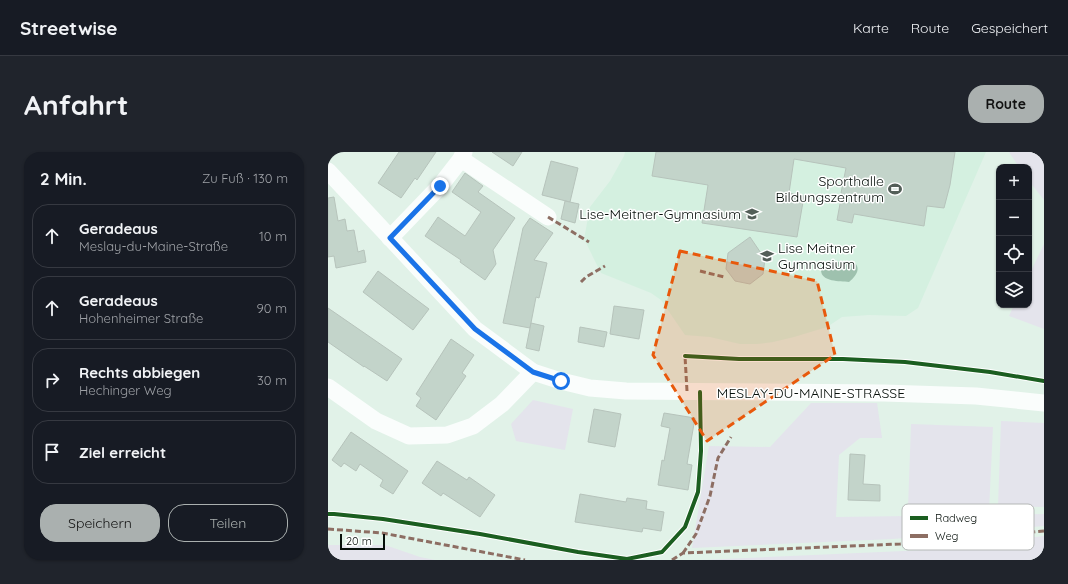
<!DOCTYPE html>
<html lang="de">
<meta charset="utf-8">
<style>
:root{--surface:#171b24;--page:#20242c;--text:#f1f3f6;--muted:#9ea1a6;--line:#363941;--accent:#aab0af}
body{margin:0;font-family:Quicksand,sans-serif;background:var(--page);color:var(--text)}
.controls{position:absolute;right:12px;top:12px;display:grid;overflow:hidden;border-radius:8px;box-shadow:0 1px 3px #0004}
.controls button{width:36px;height:36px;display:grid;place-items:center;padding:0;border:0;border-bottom:1px solid var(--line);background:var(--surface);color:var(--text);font:20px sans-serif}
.scale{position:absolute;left:12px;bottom:10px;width:45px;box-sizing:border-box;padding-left:4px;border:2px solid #060f0a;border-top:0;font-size:11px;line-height:14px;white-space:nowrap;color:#060f0a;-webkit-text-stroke:3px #fff;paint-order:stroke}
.stop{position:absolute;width:12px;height:12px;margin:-9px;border:3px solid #1a73e8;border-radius:50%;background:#fff}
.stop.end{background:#1a73e8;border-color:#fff;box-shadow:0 1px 4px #0008}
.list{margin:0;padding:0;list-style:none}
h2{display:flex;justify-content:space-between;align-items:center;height:52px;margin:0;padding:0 16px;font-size:17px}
h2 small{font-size:13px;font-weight:400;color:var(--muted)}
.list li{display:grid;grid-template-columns:26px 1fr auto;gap:12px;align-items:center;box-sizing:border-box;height:64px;margin:0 8px 8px;padding:0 8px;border:1px solid var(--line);border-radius:16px}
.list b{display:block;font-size:15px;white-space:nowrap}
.list p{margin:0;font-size:13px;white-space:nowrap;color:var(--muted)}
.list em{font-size:13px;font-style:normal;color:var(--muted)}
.actions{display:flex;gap:8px;padding:12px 16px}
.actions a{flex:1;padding:9px 0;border:1px solid var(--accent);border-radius:16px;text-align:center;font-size:14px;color:var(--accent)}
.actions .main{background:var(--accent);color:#111}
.icon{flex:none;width:22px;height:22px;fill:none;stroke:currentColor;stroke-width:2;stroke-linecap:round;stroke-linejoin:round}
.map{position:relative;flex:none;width:716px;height:408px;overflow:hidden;border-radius:16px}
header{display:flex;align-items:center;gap:24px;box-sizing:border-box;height:56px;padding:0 20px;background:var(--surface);border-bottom:1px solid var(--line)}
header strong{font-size:19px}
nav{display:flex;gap:22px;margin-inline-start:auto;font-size:14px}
.intro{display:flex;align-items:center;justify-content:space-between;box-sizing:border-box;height:96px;padding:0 24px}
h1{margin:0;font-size:28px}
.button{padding:10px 18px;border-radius:16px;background:var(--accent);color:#111;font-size:14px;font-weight:700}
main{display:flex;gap:24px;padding:0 24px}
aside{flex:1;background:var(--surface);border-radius:16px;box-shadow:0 1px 3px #0004}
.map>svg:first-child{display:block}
</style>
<header>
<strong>Streetwise</strong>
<nav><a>Karte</a><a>Route</a><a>Gespeichert</a></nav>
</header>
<div class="intro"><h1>Anfahrt</h1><a class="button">Route</a></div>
<main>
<aside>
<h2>2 Min.<small>Zu Fuß · 130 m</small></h2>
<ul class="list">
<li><svg class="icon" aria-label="ahead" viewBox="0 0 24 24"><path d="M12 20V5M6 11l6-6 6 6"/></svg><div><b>Geradeaus</b><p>Meslay-du-Maine-Straße</p></div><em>10 m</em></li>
<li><svg class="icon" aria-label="ahead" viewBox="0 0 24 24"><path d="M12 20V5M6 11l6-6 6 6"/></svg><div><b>Geradeaus</b><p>Hohenheimer Straße</p></div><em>90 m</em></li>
<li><svg class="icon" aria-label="right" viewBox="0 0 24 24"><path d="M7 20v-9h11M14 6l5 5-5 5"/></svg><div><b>Rechts abbiegen</b><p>Hechinger Weg</p></div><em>30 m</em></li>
<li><svg class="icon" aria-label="arrive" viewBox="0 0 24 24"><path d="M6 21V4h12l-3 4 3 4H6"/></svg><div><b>Ziel erreicht</b></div></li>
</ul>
<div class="actions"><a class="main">Speichern</a><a>Teilen</a></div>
</aside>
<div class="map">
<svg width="716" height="408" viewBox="0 0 716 408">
<rect width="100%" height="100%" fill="#e1f2e8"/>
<path fill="#d4f0e0" d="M297,0H658L590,156L578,164L541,163L514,165L499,175L466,185L445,190L429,192H412L382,185L357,183L333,148L323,141L273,121L256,87L262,55L282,29L296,4Z"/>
<g fill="#e4e4ec">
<path d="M681,0H716V48L701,29V15H691Z"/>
<path d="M716,92V177L681,164L686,153H701V123Z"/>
<path d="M205,248L245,257L237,298L188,289L183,272Z"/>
<path d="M483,251H549L554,286H532L511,303L508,365L716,362V374L565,387L364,396L381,294L442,295Z"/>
<path d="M673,269L716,271V355L670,354Z"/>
<path d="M583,272L665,275L661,359L580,356Z"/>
<path d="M716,384V408H373L598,398Z"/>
<path d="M0,393H57L92,405L107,408H0Z"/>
</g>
<path fill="#9ec1ae" d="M498,110H526C534,117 527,125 521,130C512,129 493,130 493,118C494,114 495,112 498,110Z"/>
<g fill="#c3d4ca" stroke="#b6c3bb">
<path d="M71,0H108L89,28L87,26L73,46L50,31Z"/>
<path d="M164,0H194L185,14Z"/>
<path d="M328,0H627L622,33L616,56L599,54L596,74L526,62L524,71L509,68L514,41H513L518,16L466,7L461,41L476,44L469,85L374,71L380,33L324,24Z"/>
<path d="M223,9L250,16L242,50L214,43Z"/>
<path d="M137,21L155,34L150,40L187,66L165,98L168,112L157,128L132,110L133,108L97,84L110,65L137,84L153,60L124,40Z"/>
<path d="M6,45L10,69L17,67L19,79L26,78L30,100L36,98L38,110L8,116L6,104L0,105V46Z"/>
<path d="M237,49L251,52L247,71L233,67Z"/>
<path d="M202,66L225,81L206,108L219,111L211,146L208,145L202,176L175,171L195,76Z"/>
<path d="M422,85L437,107L435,122L422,132L407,129L398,117L400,101Z"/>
<path d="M50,119L101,157L85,178L35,140Z"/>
<path d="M286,154L316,158L311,187L282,182Z"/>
<path d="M0,156L74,207L59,229L36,214V215L0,190Z"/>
<path d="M203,171L216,174L211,199L198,196Z"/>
<path d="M252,175L279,180L276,195L250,190Z"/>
<path d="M123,187L146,203L134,221L138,224L108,268L88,254L93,246L88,242Z"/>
<path d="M266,257L293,262L287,295L260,290Z"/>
<path d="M336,261L367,266L359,312L364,313L360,338L330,333L334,308L336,309L342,276L333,274Z"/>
<path d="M23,280L80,319L65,342L52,334L55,328L32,312L28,319L16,311L13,315L4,308Z"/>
<path d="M522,302L537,303L535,332L552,333V349L520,348Z"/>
<path d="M109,309L139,328L141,325L167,343L152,365L115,341L113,344L94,331Z"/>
<path d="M252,342L298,350L299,346L319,349L318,357L336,360L333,379L315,376L314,380L247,370Z"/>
</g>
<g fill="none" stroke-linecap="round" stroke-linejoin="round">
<g stroke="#fafdfc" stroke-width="17">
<path d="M133,7L220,65"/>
<path d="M0,19L147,177L205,220L233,229L262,236L298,239L556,241L648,244L716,251"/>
<path d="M62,86L112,34L133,7L136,0"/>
<path d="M0,235L48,269L81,284L119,283L145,274L174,252L205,220"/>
</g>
<g stroke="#8d6e63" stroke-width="3" stroke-dasharray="6 3" stroke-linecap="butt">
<path d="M220,65L261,90"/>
<path d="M372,119L396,125"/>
<path d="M253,130L258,125L277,114"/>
<path d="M359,239L357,204H360"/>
<path d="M0,377L54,381L197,408"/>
<path d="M355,401L368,382L382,344L390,306L403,285"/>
<path d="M344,408L355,401L572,392L716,379"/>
</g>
<g stroke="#fff" stroke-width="6">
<g id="cycleway">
<path d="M357,204L411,207H515L577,210L662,220L716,229"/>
<path d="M0,362H6L55,367L152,382L250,400L299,407L334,400L357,375L370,340L373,299L372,240"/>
</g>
</g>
<use href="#cycleway" stroke="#1b5e20" stroke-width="4"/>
</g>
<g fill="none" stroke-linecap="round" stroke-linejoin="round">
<path stroke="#1a73e8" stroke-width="5" d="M112,34L62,86L147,177L205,220L233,229"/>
</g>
<path fill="#e8590c" fill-opacity="0.2" stroke="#e8590c" stroke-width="3" stroke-dasharray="8 5" stroke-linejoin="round" d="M352,99L489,129L507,203L379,289L325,203Z"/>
<defs>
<g id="stadium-bare" transform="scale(1.08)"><path d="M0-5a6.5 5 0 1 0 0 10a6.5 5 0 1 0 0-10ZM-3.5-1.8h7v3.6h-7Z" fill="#535e58" stroke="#fff" stroke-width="2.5" paint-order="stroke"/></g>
<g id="school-bare" transform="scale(1.08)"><path d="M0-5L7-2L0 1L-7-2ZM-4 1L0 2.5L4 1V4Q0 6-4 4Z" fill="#535e58" stroke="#fff" stroke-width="2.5" paint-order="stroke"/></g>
</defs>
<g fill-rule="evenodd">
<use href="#stadium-bare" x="567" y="37"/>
<use href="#school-bare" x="424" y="62"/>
<use href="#school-bare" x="439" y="104"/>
</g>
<g text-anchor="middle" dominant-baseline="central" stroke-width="3" stroke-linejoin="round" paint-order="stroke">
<g font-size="14" fill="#060f0a" stroke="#fff" text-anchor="end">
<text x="556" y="29">Sporthalle<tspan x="556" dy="16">Bildungszentrum</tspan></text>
<text x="413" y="62">Lise-Meitner-Gymnasium</text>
<text x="450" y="96" text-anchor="start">Lise Meitner<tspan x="450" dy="16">Gymnasium</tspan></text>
</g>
<g font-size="14" fill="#060f0a" stroke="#fff">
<text x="483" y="241">MESLAY-DU-MAINE-STRASSE</text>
</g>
</g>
<rect x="574" y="352" width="132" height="46" rx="6" fill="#fff" stroke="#b4b7b6" stroke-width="1"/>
<rect x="582" y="364" width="18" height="4" fill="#1b5e20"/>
<rect x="582" y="382" width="18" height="4" fill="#8d6e63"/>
<g font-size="11" fill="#060f0a">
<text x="607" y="370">Radweg</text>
<text x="607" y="388">Weg</text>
</g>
</svg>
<div class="controls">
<button>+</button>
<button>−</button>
<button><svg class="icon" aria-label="locate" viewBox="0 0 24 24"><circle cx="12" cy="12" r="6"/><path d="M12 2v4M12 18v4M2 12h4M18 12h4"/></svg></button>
<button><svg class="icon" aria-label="layers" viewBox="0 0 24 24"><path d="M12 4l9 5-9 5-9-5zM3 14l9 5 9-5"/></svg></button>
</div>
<div class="scale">20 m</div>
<div class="stop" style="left:233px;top:229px"></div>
<div class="stop end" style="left:112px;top:34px"></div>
</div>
</main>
